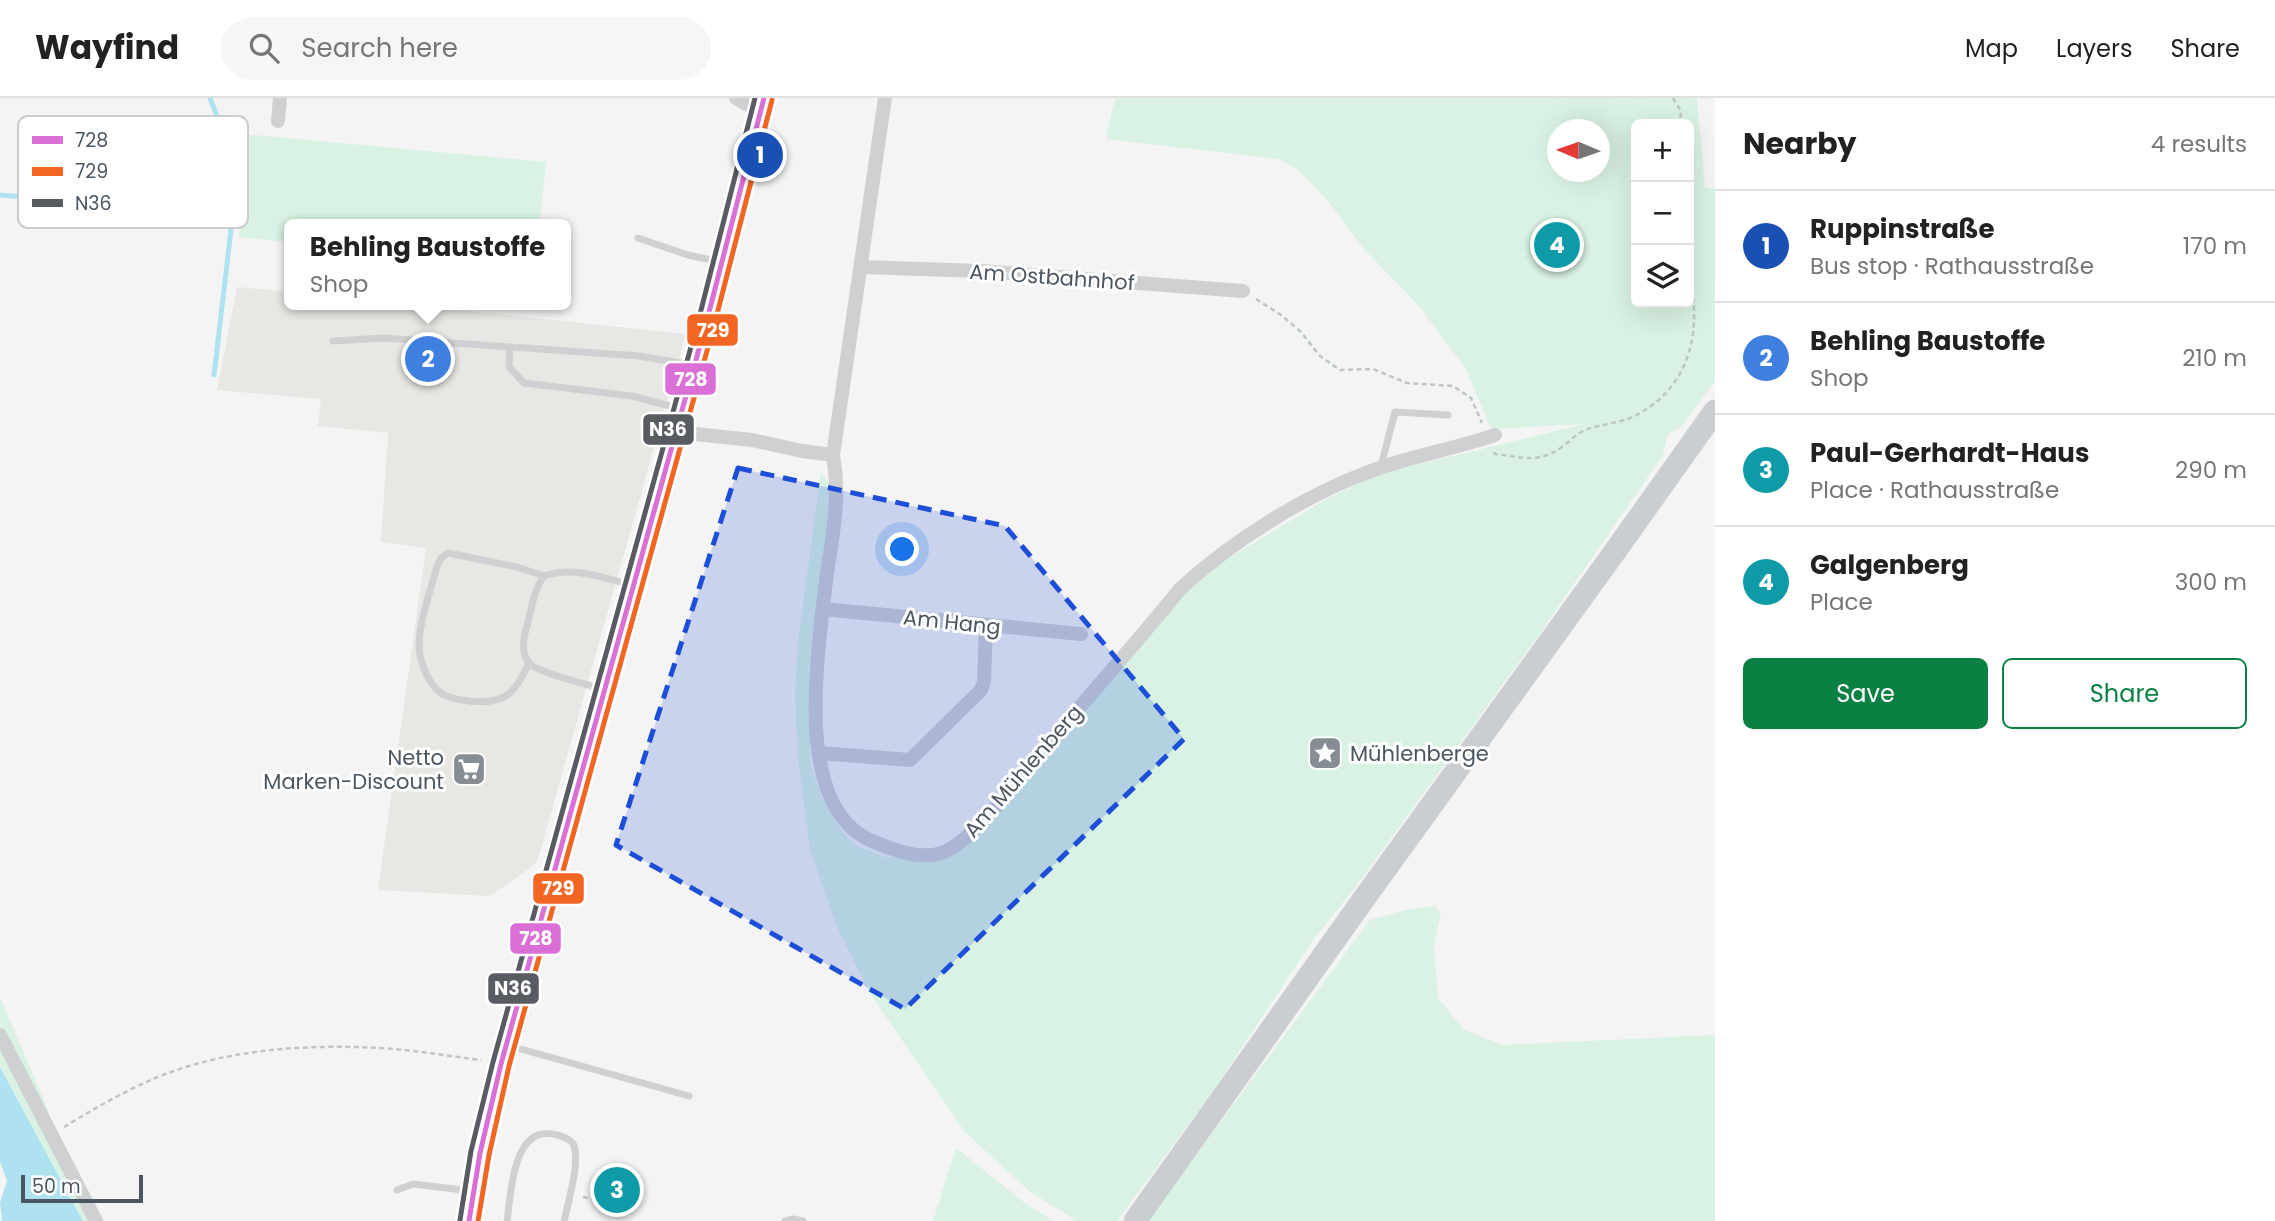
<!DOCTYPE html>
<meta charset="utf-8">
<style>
:root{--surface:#fff;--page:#f6f6f6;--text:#222;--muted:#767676;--line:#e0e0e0;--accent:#0b8043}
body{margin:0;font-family:Poppins,sans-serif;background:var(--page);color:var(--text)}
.controls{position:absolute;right:21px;top:21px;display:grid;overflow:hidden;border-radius:10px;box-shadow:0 7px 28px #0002}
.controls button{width:63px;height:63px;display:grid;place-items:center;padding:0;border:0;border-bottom:2px solid var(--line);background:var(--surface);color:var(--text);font:35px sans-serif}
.compass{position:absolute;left:1547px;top:21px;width:63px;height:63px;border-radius:50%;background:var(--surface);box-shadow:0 7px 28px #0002;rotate:272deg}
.scale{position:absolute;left:21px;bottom:18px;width:122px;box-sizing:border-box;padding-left:7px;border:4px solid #4a5661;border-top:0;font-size:19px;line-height:24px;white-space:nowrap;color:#4a5661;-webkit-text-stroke:5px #fff;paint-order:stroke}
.you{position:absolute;left:903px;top:452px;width:24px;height:24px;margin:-18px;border:5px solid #fff;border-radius:50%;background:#1a73e8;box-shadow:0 0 0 10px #1a73e833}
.badge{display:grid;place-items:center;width:46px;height:46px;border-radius:50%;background:var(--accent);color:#fff;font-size:23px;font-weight:700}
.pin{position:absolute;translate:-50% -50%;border:4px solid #fff;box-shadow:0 2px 7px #0006}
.popup{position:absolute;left:284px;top:121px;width:287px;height:91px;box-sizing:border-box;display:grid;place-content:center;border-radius:10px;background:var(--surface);filter:drop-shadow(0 2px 5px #0005);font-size:23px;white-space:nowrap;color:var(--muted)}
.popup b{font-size:26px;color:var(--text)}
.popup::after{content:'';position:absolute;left:50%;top:100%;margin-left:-14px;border:14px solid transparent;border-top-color:var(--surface)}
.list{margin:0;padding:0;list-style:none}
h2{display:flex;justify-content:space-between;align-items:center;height:91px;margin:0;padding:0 28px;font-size:30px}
h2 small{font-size:23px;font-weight:400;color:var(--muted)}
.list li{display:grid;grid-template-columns:46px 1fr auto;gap:21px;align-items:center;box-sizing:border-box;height:112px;padding:0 28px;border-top:2px solid var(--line)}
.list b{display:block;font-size:26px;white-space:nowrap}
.list p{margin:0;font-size:23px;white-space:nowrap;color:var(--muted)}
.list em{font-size:23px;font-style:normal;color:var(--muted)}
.actions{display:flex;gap:14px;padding:21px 28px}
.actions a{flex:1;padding:16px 0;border:2px solid var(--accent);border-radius:10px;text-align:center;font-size:24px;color:var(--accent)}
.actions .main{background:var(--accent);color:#fff}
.icon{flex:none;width:38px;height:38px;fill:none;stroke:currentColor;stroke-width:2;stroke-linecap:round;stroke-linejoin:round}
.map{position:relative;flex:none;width:1715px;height:1123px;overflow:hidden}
header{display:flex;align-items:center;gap:42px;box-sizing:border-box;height:98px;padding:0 35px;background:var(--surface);border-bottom:2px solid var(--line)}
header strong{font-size:33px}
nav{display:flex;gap:38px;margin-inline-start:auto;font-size:24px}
.search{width:490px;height:63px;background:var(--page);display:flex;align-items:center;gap:18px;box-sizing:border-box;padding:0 24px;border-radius:38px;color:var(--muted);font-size:26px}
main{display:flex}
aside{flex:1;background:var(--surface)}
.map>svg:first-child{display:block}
</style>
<header>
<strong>Wayfind</strong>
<div class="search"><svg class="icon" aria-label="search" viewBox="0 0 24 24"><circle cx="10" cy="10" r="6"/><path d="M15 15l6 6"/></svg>Search here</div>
<nav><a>Map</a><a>Layers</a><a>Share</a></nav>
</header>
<main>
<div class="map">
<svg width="1715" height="1123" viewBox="0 0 1715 1123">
<rect width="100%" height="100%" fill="#f4f4f4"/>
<path fill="#e8e7e3" d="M237,189L290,194V207H410L686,236L538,761L533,768L490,798L378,792L426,450L381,444L388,335L318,328L321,301L217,292Z"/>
<g fill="#d9f2e3" fill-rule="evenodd">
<path d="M1115,0H1697L1705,89L1715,91V283L1681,329L1668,336L1663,357L1543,531L1357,787L1313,842L1213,993L1117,1123H1077L1029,1093L965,1034L869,894L835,824L810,751L798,660L795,596L798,544L821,374L829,387V418L809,570L810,665L822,701L840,731L856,748L885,759L942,762L966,745L1186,492L1211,471L1323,403L1375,377L1584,326L1491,331L1466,271L1420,209L1363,150L1329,104L1299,73L1279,61L1106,41ZM1636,26H1689V205H1636ZM1558,32H1600V74H1558Z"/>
<path d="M253,37L546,64L540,126H290V144L239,139L241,101L233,41Z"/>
<path d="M1435,808L1441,815L1434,848L1438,900L1464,932L1503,947L1715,937V1123H1147L1370,822L1406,812Z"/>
<path d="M0,899L48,1012V1039L90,1123H83L0,968Z"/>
<path d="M956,1050L1025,1105L1053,1123H933Z"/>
</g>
<path fill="#aee2f0" d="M0,969L83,1123H2L0,1105L7,1083L0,1064Z"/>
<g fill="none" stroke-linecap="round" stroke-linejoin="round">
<g stroke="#aee2f0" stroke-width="5">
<path d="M210,0L228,47L236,89L214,277"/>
<path d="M0,97L212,115"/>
</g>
<g stroke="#bcc7c4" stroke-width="2.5" stroke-dasharray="5 3.5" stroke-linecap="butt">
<path d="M1673,0L1681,13L1680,26"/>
<path d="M1256,201L1281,217L1301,234L1320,258L1340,272L1373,271L1407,285L1453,288L1471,300L1482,325"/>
<path d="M1494,354L1495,356C1521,359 1539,366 1562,349C1569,344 1575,337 1583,333C1598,326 1615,326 1630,320C1687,295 1704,236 1689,179"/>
<path d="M64,1029C92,1012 123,994 153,981C223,951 306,946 380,950C414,952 448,958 481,962"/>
<path d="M583,1099L593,1101"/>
</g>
<g stroke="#ced0d2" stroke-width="7">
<path d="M638,140L688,157L721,164"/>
<path d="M333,243L383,240L639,258L693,267"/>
<path d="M510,249L509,269L524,285L632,298L681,311"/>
<path d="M1381,368L1395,314L1448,317"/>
<path d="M529,565C523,577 516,593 504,599C488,607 455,604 441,595C430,588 423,570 420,558C415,532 431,493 437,468L441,460L448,455L517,469L544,478"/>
<path d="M601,591C587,586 538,575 529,565C520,555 524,535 528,524C532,508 534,492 544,478C573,468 602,479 630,487"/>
<path d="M510,948L689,998"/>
<path d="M397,1092L413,1086L472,1093"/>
<path d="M507,1123C511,1097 512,1024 557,1037C563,1039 572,1041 574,1048C580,1065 568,1105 564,1123"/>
<path d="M785,1123L793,1121L803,1123"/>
</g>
<g stroke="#ced0d2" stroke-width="14">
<path d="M736,0L746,6L762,9"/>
<path d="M885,0L833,357C841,403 832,438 826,483C820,532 814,582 816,631C819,673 829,725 872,743C893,752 921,763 944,754C975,742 1027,671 1050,644C1093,593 1138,543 1180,491C1232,443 1305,397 1371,373C1411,358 1454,351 1495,337"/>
<path d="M278,23L280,0"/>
<path d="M861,169L981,173L1243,193"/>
<path d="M676,334L752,342L802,353L833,357"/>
<path d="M823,511L1081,536"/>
<path d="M819,655L910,662L981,592L984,584L986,527"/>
<path d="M0,937L96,1123"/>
</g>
<path stroke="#ced0d4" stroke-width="21" d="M469,1123L480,1055L501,966L707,222L764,0"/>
<path stroke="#caced1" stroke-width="23" d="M1135,1123L1363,802L1611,459L1715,313"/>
<g stroke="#fff" stroke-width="10">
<path id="bus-1" d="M469,1123L480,1055L501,966L707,222L764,0"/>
</g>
<g stroke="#fff" stroke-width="10">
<path id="bus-2" d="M478,1123L489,1057L509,968L715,224L772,2"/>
</g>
<g stroke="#fff" stroke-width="10">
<path id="bus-3" d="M460,1122L471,1053L493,964L699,220L755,0"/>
</g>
<use href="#bus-1" stroke="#da70d6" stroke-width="5"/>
<use href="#bus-2" stroke="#f26522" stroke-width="5"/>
<use href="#bus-3" stroke="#595b62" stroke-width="5"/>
</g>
<path fill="#1d4ed8" fill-opacity="0.2" stroke="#1d4ed8" stroke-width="5" stroke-dasharray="14 9" stroke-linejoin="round" d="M738,370L1005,428L1184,641L905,911L616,747Z"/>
<defs>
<g id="sight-square" transform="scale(1.75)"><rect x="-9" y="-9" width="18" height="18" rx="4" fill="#868d94" stroke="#fff"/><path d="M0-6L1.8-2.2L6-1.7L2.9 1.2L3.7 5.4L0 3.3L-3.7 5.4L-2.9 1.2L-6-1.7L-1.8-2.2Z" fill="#fff"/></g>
<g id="supermarket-square" transform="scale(1.75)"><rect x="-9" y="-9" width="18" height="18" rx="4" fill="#868d94" stroke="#fff"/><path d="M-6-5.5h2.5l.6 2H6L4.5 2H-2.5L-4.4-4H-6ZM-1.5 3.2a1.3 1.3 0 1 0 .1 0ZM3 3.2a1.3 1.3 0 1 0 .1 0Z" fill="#fff"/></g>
</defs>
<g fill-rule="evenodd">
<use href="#sight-square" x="1325" y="655"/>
<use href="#supermarket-square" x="469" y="671"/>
</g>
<g text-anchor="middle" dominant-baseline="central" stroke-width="6" stroke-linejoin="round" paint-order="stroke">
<g font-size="21" fill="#4a5661" stroke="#fff">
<text transform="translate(1052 179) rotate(4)">Am Ostbahnhof</text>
<text transform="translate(952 524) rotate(6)">Am Hang</text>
<text transform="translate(1023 673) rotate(-49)">Am Mühlenberg</text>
</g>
<g font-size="21" fill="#4a5661" stroke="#fff" text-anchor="start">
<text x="1350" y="655">Mühlenberge</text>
<text x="444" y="659" text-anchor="end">Netto<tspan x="444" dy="24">Marken-Discount</tspan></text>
</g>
</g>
<rect x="18" y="18" width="230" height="112" rx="10" fill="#fff" stroke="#c9ccd0" stroke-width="2"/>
<rect x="32" y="38" width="31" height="8" fill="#da70d6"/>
<rect x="32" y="69" width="31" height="9" fill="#f26522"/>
<rect x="32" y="101" width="31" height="8" fill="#595b62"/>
<g font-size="19" fill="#4a5661">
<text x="75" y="49">728</text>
<text x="75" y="80">729</text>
<text x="75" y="112">N36</text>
</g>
<g stroke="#fff" stroke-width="2.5">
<rect x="686" y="215" width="53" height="34" rx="7" fill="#f26522"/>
<rect x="664" y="264" width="53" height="34" rx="7" fill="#da70d6"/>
<rect x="642" y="315" width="53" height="33" rx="7" fill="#595b62"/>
<rect x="532" y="774" width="53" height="33" rx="7" fill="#f26522"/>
<rect x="509" y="824" width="53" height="33" rx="7" fill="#da70d6"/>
<rect x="487" y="874" width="53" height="33" rx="7" fill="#595b62"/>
</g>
<g font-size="19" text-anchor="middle" font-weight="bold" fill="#fff">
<text x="713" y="239">729</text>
<text x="691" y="288">728</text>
<text x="668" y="338">N36</text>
<text x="558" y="797">729</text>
<text x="536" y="847">728</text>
<text x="513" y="897">N36</text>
</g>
</svg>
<div class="controls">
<button>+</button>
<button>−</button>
<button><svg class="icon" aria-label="layers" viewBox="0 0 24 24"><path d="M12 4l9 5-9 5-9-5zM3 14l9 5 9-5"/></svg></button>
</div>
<svg class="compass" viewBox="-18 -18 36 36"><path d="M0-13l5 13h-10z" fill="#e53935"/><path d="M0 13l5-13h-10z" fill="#767676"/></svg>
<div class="scale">50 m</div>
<div class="you"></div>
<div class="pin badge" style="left:760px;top:57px;background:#1a4fb4">1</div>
<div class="pin badge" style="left:428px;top:261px;background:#3f7fe0">2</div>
<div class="popup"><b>Behling Baustoffe</b>Shop</div>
<div class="pin badge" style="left:617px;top:1092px;background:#0f9aa8">3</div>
<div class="pin badge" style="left:1557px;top:147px;background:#0f9aa8">4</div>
</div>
<aside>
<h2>Nearby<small>4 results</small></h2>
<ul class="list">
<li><span class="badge" style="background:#1a4fb4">1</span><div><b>Ruppinstraße</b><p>Bus stop · Rathausstraße</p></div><em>170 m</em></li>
<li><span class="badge" style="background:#3f7fe0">2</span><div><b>Behling Baustoffe</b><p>Shop</p></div><em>210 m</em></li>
<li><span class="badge" style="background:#0f9aa8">3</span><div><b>Paul-Gerhardt-Haus</b><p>Place · Rathausstraße</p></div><em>290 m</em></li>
<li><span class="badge" style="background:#0f9aa8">4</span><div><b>Galgenberg</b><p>Place</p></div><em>300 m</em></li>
</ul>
<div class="actions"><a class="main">Save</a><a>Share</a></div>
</aside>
</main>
